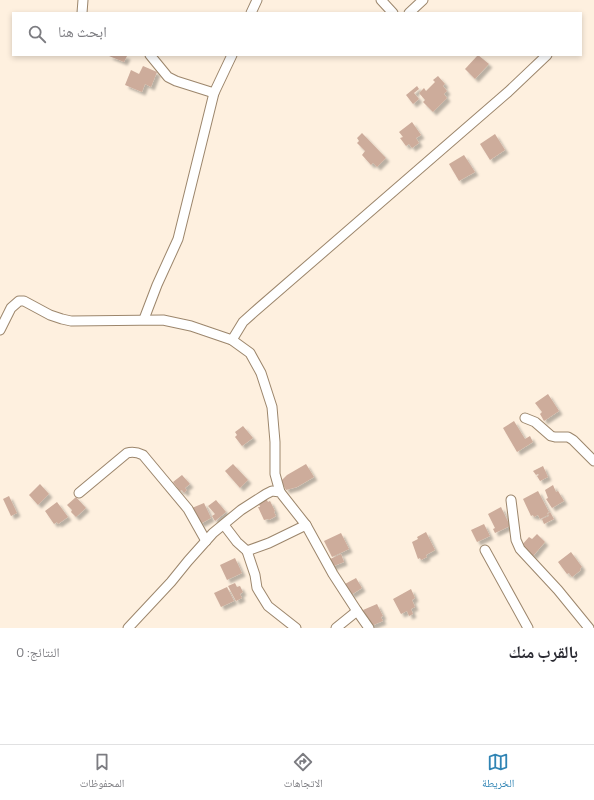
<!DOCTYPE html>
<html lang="ar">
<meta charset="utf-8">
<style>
:root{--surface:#fff;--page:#f2f2f3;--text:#2b2b33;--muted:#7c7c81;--line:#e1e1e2;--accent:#3084b4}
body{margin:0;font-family:Bitter,"Noto Naskh Arabic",serif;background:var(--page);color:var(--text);direction:rtl}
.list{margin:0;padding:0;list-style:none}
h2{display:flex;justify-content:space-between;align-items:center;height:52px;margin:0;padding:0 16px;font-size:17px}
h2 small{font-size:13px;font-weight:400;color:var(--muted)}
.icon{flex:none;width:22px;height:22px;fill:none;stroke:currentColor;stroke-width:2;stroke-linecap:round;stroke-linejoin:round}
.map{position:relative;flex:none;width:594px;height:628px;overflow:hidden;direction:ltr}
.search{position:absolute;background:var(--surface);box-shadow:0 2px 6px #0003;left:12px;right:12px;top:12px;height:44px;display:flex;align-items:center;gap:10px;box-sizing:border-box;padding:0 14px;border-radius:0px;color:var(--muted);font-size:15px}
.sheet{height:116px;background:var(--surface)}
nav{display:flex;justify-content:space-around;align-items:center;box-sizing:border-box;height:56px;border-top:1px solid var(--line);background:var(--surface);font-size:11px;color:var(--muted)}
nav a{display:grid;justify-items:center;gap:2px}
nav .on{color:var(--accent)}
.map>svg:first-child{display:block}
</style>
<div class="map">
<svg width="594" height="628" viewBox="0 0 594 628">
<defs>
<filter id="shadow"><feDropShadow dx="3.5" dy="3.5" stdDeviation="1" flood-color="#0004"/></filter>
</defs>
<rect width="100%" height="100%" fill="#fef0df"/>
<g fill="#cdac9b" filter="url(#shadow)">
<path d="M110,55H123L127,56L124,62L109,56Z"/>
<path d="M478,55L489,64L475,79L465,69Z"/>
<path d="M143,66L157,72L151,87L145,84L142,92L125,85L131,70L139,74Z"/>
<path d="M438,76L445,84L443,86L447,91L444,94L447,98L433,112L423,102L425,100L419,93L424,88L426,91L435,82L433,80Z"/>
<path d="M417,86L419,89L414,93L419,99L413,104L406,95Z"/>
<path d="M412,122L421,135L416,138L419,143L412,148L409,144L406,146L400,138L403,137L399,132Z"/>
<path d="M362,133L386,158L377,167L373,163L371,165L362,155L365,151L357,143L359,141L357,138Z"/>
<path d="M495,134L505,150L490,160L480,144Z"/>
<path d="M464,155L475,172L459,181L449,164Z"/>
<path d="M548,394L559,411L544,421L540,414L542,412L535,403Z"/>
<path d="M514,421L525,439L530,436L533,442L517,452L503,428Z"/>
<path d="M243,426L253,438L242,446L235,437L237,435L235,432Z"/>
<path d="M233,464L248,480L240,488L225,471Z"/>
<path d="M306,464L314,477L297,487L286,490L281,481L287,475Z"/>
<path d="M543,466L548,477L540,481L537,476L539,475L538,474L536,475L533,471Z"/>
<path d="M182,475L190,484L185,488L187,490L184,493L182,490L180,491L173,482Z"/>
<path d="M40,484L49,494L38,505L29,495Z"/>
<path d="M553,485L556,492L558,491L564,501L552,508L546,499L548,498L545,490Z"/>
<path d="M538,491L549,512L547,513L548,515L540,519L538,515L534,517L533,515L531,516L523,499Z"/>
<path d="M9,496L17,513L11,516L3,499Z"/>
<path d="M76,497L86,508L76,517L71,512L72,510L67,505Z"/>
<path d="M266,498L268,502L270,501L275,511L274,512L276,516L269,520L268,519L264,520L258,507H260L259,504L262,502L261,500Z"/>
<path d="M216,500L226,512L215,521L212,516L215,514L208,506Z"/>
<path d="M57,502L68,517L58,524L57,522L54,524L45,511Z"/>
<path d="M204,503L211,518L200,524L192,508Z"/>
<path d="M501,507L510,526L495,533L493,529L495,528L488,514Z"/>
<path d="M550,512L554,519L544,524L542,519L549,516L548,514Z"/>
<path d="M484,524L490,536L477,542L471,530Z"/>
<path d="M426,532L435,550L426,555L427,557L421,560L420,558L418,559L412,542L418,539L417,537Z"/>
<path d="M341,533L349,549L332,557L324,541Z"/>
<path d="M537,534L545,542L533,556L521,546L529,537L532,539Z"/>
<path d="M571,552L582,567L580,569L581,570L572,577L569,573L567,574L558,562Z"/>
<path d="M341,554L344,562L331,567L328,560Z"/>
<path d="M235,558L242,573L227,580L220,565Z"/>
<path d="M356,578L362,588L351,595L345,584Z"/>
<path d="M235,583L237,587L240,586L243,592L240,594L242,598L236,601L228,586Z"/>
<path d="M227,587L234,601L221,607L214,593Z"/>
<path d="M411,589L415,598L412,600L415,607L411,609L413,614L409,616L407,611L401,614L393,599Z"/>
<path d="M377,604L383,616L381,617L383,621L371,626L363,610Z"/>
</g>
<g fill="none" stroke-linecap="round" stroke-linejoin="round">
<g stroke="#9c866c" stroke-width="11">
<g id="minor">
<path d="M381,0L393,13"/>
<path d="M82,13L83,0"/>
<path d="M251,13L257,0"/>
<path d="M409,13L423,0"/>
<path d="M150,55L168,77L176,81L214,93"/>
<path d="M144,319L157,285L178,239L214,93L232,55"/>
<path d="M0,330L11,308L19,301H24L50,315L62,319L71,321L163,320L191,326L232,340L250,353L261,373L272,407L275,442V474L280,492"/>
<path d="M232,340L243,322L253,313L508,92L547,55"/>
<path d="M525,418L535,422L551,436L555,437H568L573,440L594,461"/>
<path d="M79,493L127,453C133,451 137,452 143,455L188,509L206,541"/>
<path d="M511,500L516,540L520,549L558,590L589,628"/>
<path d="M224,525L237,542L247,551"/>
<path d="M485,550L528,628"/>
<path d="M128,628L171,582L188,561L213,533L241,510L266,494L272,491L280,492L306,525L333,574L357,611L369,628"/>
<path d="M296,628L268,606L257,588L255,575L247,551L269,543L306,525"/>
<path d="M336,628L357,611"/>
</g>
</g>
<use href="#minor" stroke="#fff" stroke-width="9"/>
</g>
</svg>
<div class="search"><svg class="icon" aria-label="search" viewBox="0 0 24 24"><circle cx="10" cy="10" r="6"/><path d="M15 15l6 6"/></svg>ابحث هنا</div>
</div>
<section class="sheet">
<h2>بالقرب منك<small>النتائج: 0</small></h2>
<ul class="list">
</ul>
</section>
<nav>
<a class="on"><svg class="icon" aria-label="map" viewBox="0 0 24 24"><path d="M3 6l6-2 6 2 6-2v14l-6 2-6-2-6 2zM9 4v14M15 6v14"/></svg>الخريطة</a>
<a><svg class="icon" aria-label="directions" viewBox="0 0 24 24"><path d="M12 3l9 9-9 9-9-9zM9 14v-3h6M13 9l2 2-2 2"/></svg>الاتجاهات</a>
<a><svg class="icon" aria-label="saved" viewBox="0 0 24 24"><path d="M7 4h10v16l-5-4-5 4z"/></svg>المحفوظات</a>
</nav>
